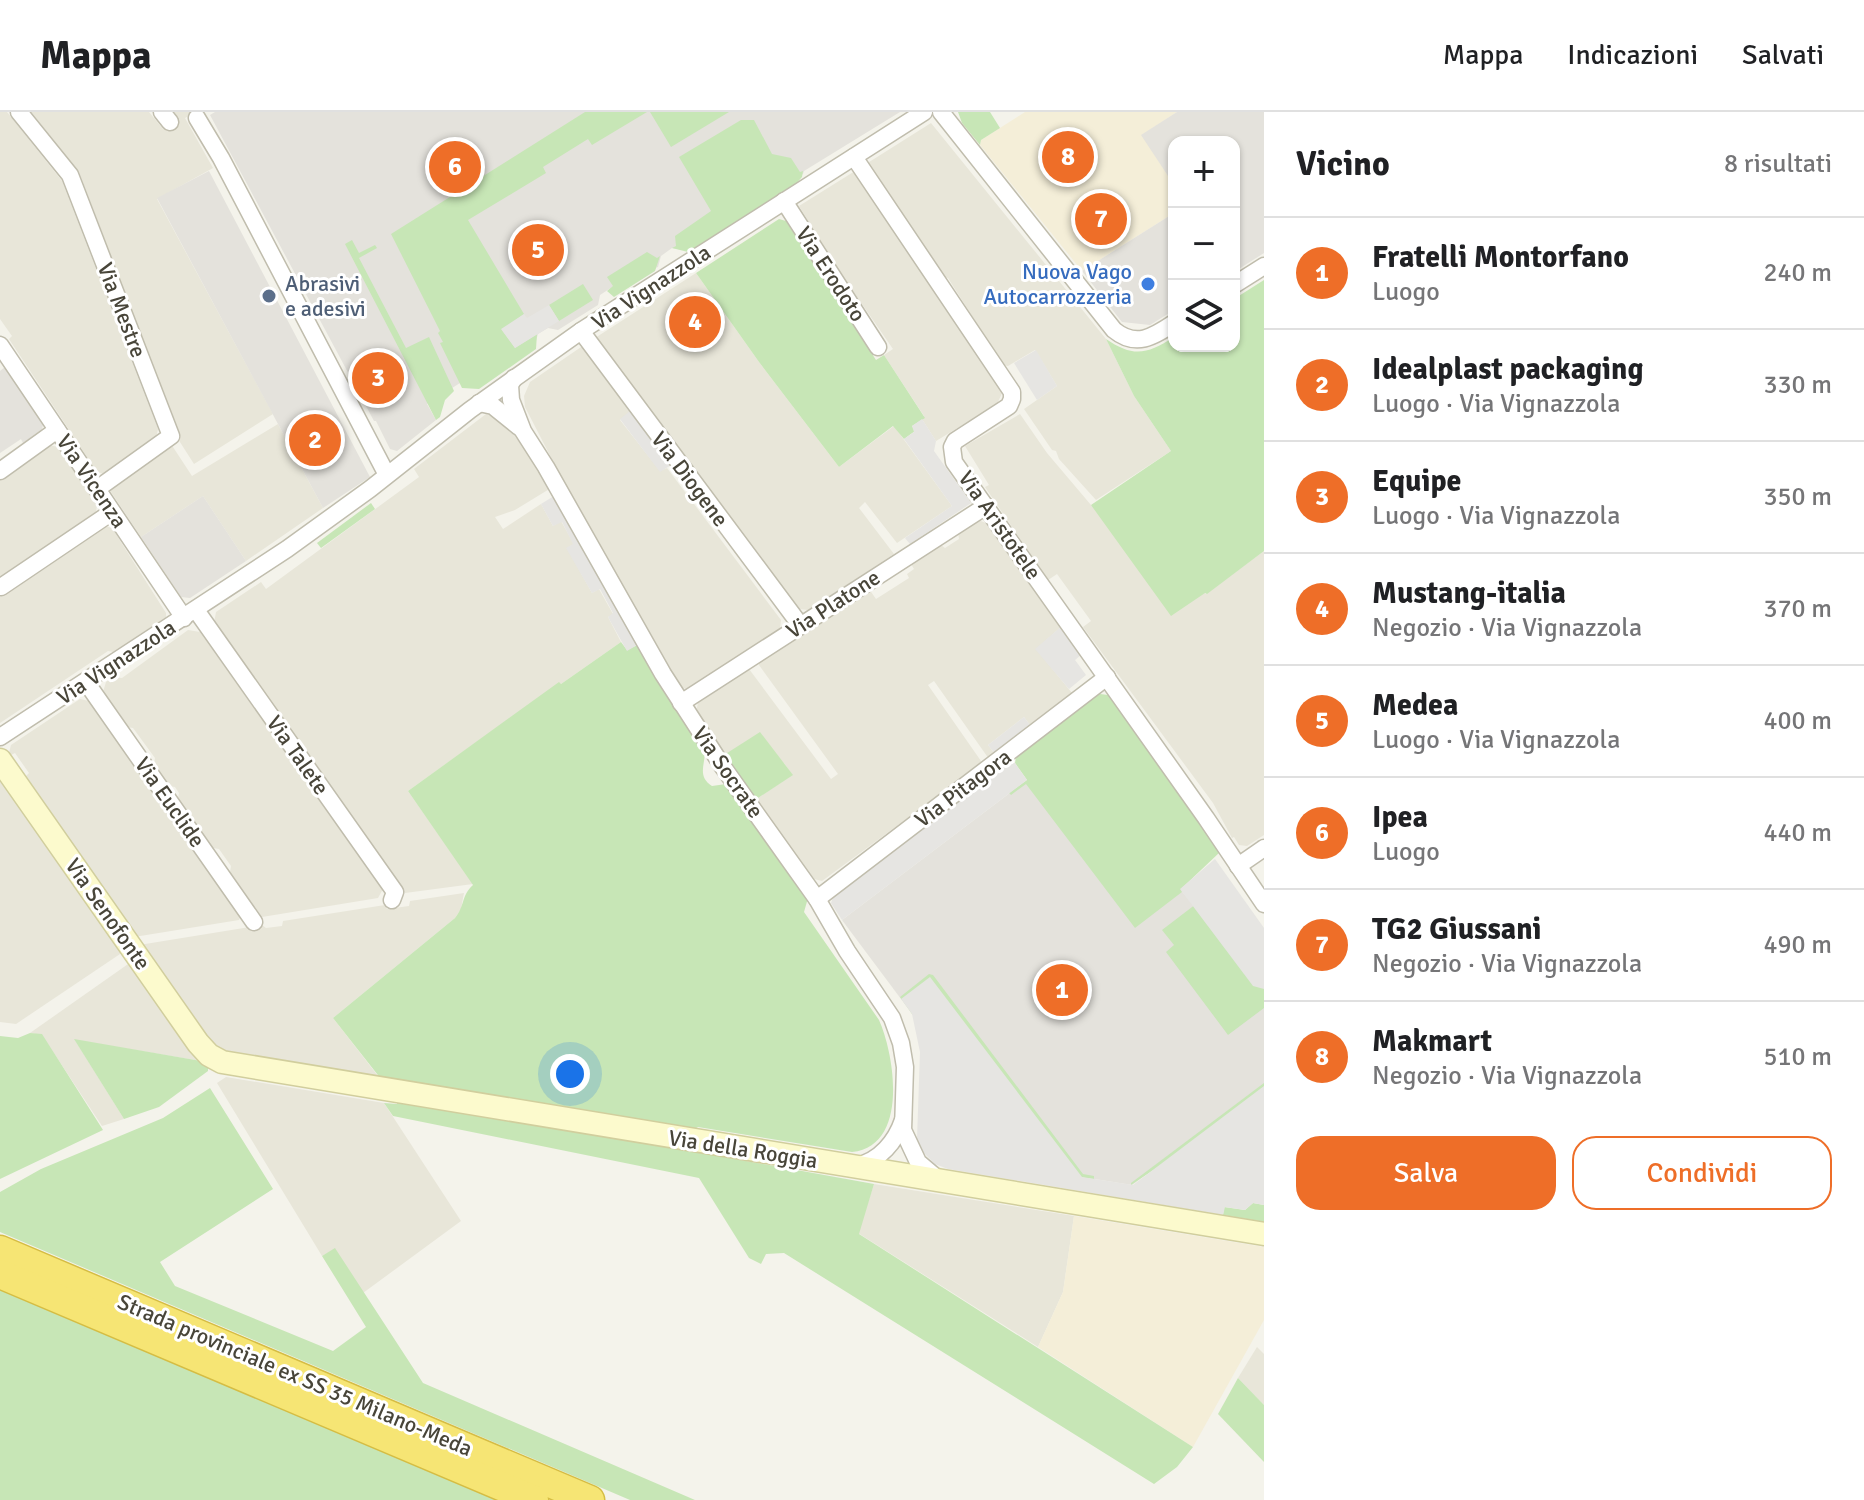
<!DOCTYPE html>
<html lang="it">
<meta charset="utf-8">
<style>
:root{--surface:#fff;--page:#f6f6f6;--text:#202124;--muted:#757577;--line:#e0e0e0;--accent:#ee6e28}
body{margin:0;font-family:Signika,sans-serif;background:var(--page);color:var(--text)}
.controls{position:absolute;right:24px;top:24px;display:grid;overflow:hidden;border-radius:16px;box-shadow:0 2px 6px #0004}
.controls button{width:72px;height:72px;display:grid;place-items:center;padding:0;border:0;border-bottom:2px solid var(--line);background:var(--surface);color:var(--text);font:40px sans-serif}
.you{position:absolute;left:570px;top:962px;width:28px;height:28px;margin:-20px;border:6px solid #fff;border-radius:50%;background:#1a73e8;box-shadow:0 0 0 12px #1a73e833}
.badge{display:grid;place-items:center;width:52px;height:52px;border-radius:50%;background:var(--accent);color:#fff;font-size:26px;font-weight:700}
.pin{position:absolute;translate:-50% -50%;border:4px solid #fff;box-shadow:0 2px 8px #0006}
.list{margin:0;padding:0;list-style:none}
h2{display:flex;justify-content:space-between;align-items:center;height:104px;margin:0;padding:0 32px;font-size:34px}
h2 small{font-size:26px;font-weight:400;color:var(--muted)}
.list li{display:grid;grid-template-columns:52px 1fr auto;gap:24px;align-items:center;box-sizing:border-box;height:112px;padding:0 32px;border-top:2px solid var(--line)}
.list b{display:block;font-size:30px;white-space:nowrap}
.list p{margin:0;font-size:26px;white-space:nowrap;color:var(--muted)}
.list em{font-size:26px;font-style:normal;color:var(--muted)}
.actions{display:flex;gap:16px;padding:24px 32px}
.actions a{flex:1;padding:18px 0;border:2px solid var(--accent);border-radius:24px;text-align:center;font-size:28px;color:var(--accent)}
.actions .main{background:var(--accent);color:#fff}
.icon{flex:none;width:44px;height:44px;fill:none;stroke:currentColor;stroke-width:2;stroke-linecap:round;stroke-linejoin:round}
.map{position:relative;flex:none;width:1264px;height:1388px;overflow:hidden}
header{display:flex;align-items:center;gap:48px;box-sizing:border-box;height:112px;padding:0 40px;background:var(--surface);border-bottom:2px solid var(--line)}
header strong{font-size:38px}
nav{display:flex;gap:44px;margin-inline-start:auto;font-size:28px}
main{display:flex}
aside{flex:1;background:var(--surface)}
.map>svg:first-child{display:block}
</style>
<header>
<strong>Mappa</strong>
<nav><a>Mappa</a><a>Indicazioni</a><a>Salvati</a></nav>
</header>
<main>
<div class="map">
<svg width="1264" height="1388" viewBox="0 0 1264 1388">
<rect width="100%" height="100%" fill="#f4f3eb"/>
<g fill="#e8e6d9">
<path d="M0,0H7L62,69L158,317L156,326L105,362L97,360L9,227L12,224L0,207Z"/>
<path d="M31,0H149L163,17L180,8L174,0H196L185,6L213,56L157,87L273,302L194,352L178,327L180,324L79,60Z"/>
<path d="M931,11L1106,227L1134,284L1171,339L1096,388L1059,347L1056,339L1052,338L1024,297L1057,274L1035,238L1008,254L1003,253L948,166L944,165L866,52Z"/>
<path d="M855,59L1003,279L997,292L936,329L922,307L924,304L884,243L893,237L842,163L799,94Z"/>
<path d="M696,161L759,250L839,355L894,314L952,394L897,431L865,390L859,396L894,442L808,498L799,497L595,226Z"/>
<path d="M584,233L633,297L620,308L660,359L667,356L781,508L780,516L688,578L681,575L559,361L525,295L524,284L530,270Z"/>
<path d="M486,302L500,308L519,329L551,376L515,398L495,405L503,417L541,392L553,414L561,409L574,432L567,436L592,481L599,477L613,502L608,505L621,530L561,572L559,571L408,679L473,772L405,781L214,511L216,500L261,470L266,477L419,365L414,357Z"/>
<path d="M1020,302L1047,341L1091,393L1206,482L1264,439V723L1247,734L1239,733L1234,725L1232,726L1213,691L1083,515L1091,509L1057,462L1048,468L985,375L989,373L965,334Z"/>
<path d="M278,312L323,396L246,449L203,384L141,425L109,377L171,332L192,364Z"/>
<path d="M49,333L58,335L97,393L96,400L0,465V368Z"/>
<path d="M981,409L988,412L1062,514L1036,537L1072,581L1030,613L1024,605L988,633L995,642L989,647L934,569L928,573L981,649V652L822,769L814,767L755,688L792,663L784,651L724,643L696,600L698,591L749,557L831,667L838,662L759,553V550L869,477L876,487L909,466L907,462L914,457L911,452L941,433L945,436L959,427L958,420L972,411Z"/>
<path d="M105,414L112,416L166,501V505L113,540L108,539L0,611V485Z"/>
<path d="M188,518L200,520L383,777L378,786L262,805L230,760L231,754L219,737L213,736L178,686L179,681L175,675L169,674L154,652L155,646L133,616L127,615L103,580L106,570L112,565L122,566Z"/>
<path d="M80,587L89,589L241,804L239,808L134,825L50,706L53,703L26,664L29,661L15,641L11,643L9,641L11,633Z"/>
<path d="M0,664L123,840L16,912L0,910Z"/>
<path d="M464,781L461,797L455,806L333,906L378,964L218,939L209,932L139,833L262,813L266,816L282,814L283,809L385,793L387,797L409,794L410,789Z"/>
<path d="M131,850L201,949L75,928L124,1007L102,1014L42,923L30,921Z"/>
<path d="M226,965L384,991L461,1109L363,1181L335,1137L322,1144L217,971Z"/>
<path d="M874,1072L1074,1104L1063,1180L1038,1235L858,1121Z"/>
<path d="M1257,1235L1264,1242V1293L1238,1266Z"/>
</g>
<g fill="#f4eed8">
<path d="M1025,0H1177L1142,23L1174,73V101L1082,159L980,33L981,28Z"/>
<path d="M1074,1104L1264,1135V1208L1193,1335L1038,1235L1063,1180Z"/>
</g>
<g fill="#e4e2dc">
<path d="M215,0H900L804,59L803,62L683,138L672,136L661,144L658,155L626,166L600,183L598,193L558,218L548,216L538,222L534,235L471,264L427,292L436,308L397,339L390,337L376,309H374L210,3Z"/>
<path d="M1177,0H1264V141L1234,160V30H1174V73L1141,23Z"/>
<path d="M209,59L370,365L323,396L157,86Z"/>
<path d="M1174,101V198L1150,213L1122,210L1082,159Z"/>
<path d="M5,255L43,313L42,317L23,331L21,327L0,341V259Z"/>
<path d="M203,384L246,449L190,486L181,485L141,425Z"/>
<path d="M1027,668L1180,777L1264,877V974L1132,1073L1082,1065L901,887L842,808Z"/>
</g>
<g fill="#c7e6b6">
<path d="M585,0H647L592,33L588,27L543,55L546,61L468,108L524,202L502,218L515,236L537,222L536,237L479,277L462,276L440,231L443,230L438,221L440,219L391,122Z"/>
<path d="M650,0H729L671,35Z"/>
<path d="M958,0H990L1000,16L981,28L980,33L962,11Z"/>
<path d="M741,8H754L772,42L791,46L800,60L803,59L802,65L794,74L696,137L688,140L672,136L676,134L675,124L711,99L679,45Z"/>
<path d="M779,107L786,109L876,248L884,243L925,306L912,314L915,319L904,327L893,314L839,355L759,250L696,161Z"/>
<path d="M352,128L359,141L375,133L377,136L359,146L406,236L429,225L454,279L445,288L440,305L436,308L345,132Z"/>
<path d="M647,140L657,146L660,144L655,159L614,185L607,179L613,174L607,165Z"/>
<path d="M1264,168V439L1207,482L1205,481L1171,504L1091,393L1171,339L1134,284L1106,227C1134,246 1147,242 1174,225V234H1234V187Z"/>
<path d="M583,172L593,188L559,209L549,193Z"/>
<path d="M371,391L375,397L321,436L317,431Z"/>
<path d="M621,530L627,538L639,532L705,641C704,655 698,665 712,674L726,672L808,786L804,800L879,908C895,944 909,1034 852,1040L698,1015L691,1019L381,967L333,906L455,806C465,794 461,784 473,773L408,679L559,570L561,572Z"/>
<path d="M1100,582L1108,583L1115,589L1220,740L1181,777L1182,780L1135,816L1026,672L1011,683L1009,681L1027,668L1015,651L1016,645L1093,584Z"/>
<path d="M760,620L793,663L755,688L724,643Z"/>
<path d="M1196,792L1264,873V896L1228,923L1166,840L1174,833L1162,818Z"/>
<path d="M929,862L933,863L1083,1062L1094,1064V1067L1079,1065L912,902L900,885Z"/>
<path d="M30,921L42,922L103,1018L0,1067V924L18,926Z"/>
<path d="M74,927L201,949L208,955V959L159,995L124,1007Z"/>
<path d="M1264,971V984L1131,1073V1071Z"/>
<path d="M210,976L273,1077L160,1150L175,1174L333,1239L366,1215L322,1144L335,1136L423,1271L695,1388H630L0,1120V1080L41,1057L163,1006Z"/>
<path d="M398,986L874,1072L859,1122L1193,1335L1177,1355L1154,1372L784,1141L766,1142L761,1152L749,1146L699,1066L393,1004L384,991L397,992Z"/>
<path d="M1253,1091L1264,1093V1110L1223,1103L1224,1095L1245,1098Z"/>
<path d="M0,1177L497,1388H0Z"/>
<path d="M1238,1266L1264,1293V1350L1218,1302Z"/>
</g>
<g fill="#e6e5e2">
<path d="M549,193L559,209L515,236L501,217L524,202L527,206Z"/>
<path d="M1036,238L1057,274L1037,288L1014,251Z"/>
<path d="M630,299L671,353L660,360L620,307Z"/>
<path d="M922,307L936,329L934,339L971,391L910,432L905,426L952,394L904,327L914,320L912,314Z"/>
<path d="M554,384L639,532L627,539L608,505L613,501L600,477L592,481L566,436L573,432L562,410L553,414L541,392Z"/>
<path d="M1062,514L1082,542L1075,548L1086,563L1069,577L1035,537Z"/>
<path d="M1024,605L1030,613L995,642L988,633Z"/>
<path d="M1011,650L1015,651L1027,668L842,808L831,791L834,783Z"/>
<path d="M1215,747L1264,816V877L1253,874L1180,777Z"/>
<path d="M930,865L1082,1065L1133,1073L1264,974V1093L1253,1091L1245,1098L1225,1095L1223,1103L948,1057L935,1052L922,1039L917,1027L920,940L912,902L901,887Z"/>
</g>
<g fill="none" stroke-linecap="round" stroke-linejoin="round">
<g stroke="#c0bdad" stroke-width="19">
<g id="street">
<path d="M19,0L70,63L171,324L97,377"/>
<path d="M162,0L170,10"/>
<path d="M941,0L1114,218C1136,236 1153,225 1174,211"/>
<path d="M197,6L221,46L387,363"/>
<path d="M854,45L1012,280V287L1009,294L955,329L952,335L954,350L1206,706L1264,792"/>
<path d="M784,89L878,235"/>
<path d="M1234,173L1264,154"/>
<path d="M581,219L801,514"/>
<path d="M0,233L184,506"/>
<path d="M514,266L510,273L511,288L523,319L546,355L663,562L723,655L817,787L847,839L892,906L901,931L905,955L903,1018L918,1050L938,1067"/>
<path d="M479,291L493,294L519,315"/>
<path d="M0,359L57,318"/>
<path d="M1,475L112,400"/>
<path d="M196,498L395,780L392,788"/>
<path d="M86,570L254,810"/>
<path d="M681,591L986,394"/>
<path d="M0,625L287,437L370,377L470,298L581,219L924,0"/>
<path d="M1238,754L1264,736"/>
<path d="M817,787L1107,565"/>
<path d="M856,1054C880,1049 896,1029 903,1008"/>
</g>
</g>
<g stroke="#d1ce9d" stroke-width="25">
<path id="secondary" d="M0,648L198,931L209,943L222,950L1264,1122"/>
</g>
<g stroke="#d5bd44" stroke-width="31">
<g id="highway">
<path d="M0,1138L590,1388"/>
<path d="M0,1162L534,1388"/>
</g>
</g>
<use href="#street" stroke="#fff" stroke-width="16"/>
<use href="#secondary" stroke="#fcfacd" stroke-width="22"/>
<use href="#highway" stroke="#f6e574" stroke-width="28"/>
</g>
<circle fill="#3f7fe0" stroke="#fff" stroke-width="3" cx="1148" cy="172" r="8"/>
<circle fill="#5c6f8a" stroke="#fff" stroke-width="3" cx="269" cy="184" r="8"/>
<g text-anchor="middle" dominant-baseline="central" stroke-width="6" stroke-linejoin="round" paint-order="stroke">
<g font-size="22" fill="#366cbe" stroke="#fff" text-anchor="end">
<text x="1132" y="159">Nuova Vago<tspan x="1132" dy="25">Autocarrozzeria</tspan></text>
</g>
<g font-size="22" fill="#484539" stroke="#fff">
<text transform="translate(831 162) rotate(57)">Via Erodoto</text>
<text transform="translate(651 175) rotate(-33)">Via Vignazzola</text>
<text transform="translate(122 198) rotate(69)">Via Mestre</text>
<text transform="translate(690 367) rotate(53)">Via Diogene</text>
<text transform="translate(92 369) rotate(56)">Via Vicenza</text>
<text transform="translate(1000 413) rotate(55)">Via Aristotele</text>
<text transform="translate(833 492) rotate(-33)">Via Platone</text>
<text transform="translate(116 550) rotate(-33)">Via Vignazzola</text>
<text transform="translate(298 643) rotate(55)">Via Talete</text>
<text transform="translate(728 660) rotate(55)">Via Socrate</text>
<text transform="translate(963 676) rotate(-37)">Via Pitagora</text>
<text transform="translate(170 690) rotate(55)">Via Euclide</text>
<text transform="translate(108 802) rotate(55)">Via Senofonte</text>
<text transform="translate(743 1037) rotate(9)">Via della Roggia</text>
<text transform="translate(295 1263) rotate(23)">Strada provinciale ex SS 35 Milano-Meda</text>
</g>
<g font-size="22" fill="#4e5e75" stroke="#fff" text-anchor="start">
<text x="285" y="171">Abrasivi<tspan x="285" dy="25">e adesivi</tspan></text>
</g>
</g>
</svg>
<div class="controls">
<button>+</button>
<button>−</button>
<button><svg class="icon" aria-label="layers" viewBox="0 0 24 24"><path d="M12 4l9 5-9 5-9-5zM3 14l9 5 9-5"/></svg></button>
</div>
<div class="you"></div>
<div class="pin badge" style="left:1062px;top:878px">1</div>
<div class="pin badge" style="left:315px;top:328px">2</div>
<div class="pin badge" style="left:378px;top:266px">3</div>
<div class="pin badge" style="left:695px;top:210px">4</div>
<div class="pin badge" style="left:538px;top:138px">5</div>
<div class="pin badge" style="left:455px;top:55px">6</div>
<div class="pin badge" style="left:1101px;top:107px">7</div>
<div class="pin badge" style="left:1068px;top:45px">8</div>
</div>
<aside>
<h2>Vicino<small>8 risultati</small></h2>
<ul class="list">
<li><span class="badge">1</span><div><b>Fratelli Montorfano</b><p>Luogo</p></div><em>240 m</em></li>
<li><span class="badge">2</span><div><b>Idealplast packaging</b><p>Luogo · Via Vignazzola</p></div><em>330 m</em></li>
<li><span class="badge">3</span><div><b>Equipe</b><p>Luogo · Via Vignazzola</p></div><em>350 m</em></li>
<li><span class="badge">4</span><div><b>Mustang-italia</b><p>Negozio · Via Vignazzola</p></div><em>370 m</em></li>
<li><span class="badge">5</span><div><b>Medea</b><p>Luogo · Via Vignazzola</p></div><em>400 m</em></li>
<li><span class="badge">6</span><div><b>Ipea</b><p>Luogo</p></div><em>440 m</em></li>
<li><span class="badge">7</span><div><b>TG2 Giussani</b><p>Negozio · Via Vignazzola</p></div><em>490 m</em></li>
<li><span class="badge">8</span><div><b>Makmart</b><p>Negozio · Via Vignazzola</p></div><em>510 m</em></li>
</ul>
<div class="actions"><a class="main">Salva</a><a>Condividi</a></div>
</aside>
</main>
